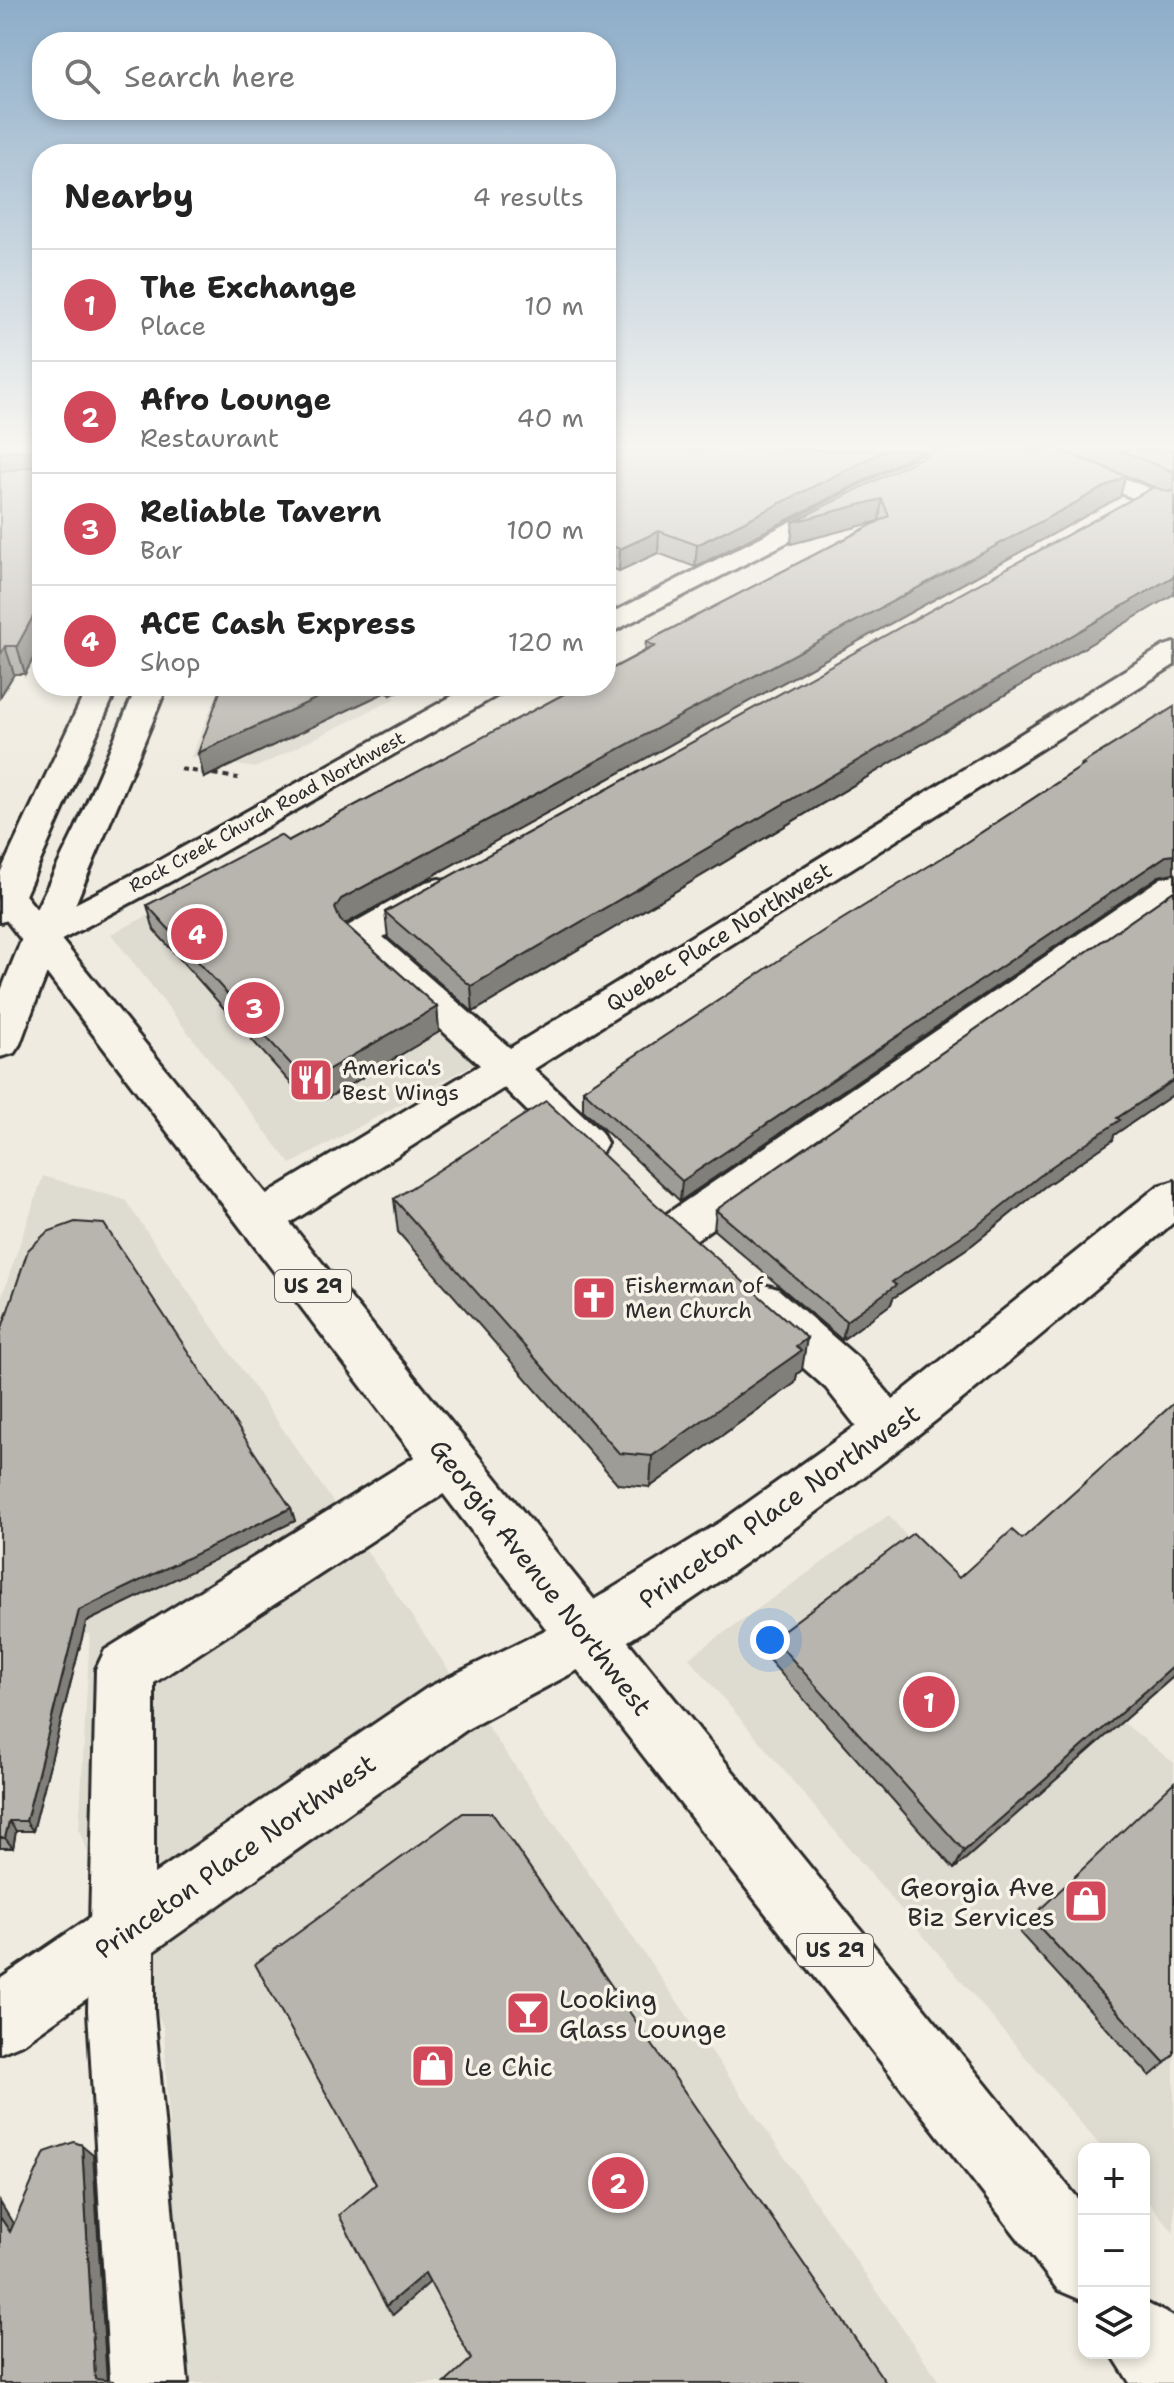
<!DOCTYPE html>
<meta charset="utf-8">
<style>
:root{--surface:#fff;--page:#f2f2f2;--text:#222;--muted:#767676;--line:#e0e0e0;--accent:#d1495b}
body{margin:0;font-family:"Shantell Sans",sans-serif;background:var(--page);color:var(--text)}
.controls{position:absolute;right:24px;bottom:24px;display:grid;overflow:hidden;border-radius:16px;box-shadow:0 4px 12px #0003}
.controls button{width:72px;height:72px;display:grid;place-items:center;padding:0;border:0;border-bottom:2px solid var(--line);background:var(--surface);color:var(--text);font:40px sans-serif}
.you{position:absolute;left:770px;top:1640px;width:28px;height:28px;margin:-20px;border:6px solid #fff;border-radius:50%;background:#1a73e8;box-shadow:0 0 0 12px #1a73e833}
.badge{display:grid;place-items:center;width:52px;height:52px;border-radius:50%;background:var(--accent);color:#fff;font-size:26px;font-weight:700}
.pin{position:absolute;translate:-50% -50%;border:4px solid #fff;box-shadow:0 2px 8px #0006}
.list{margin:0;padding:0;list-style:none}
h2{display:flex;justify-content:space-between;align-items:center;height:104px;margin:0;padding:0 32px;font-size:34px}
h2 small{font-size:26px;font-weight:400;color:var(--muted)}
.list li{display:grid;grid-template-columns:52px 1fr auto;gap:24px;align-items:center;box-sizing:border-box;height:112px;padding:0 32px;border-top:2px solid var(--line)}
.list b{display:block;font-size:30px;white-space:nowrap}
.list p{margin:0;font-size:26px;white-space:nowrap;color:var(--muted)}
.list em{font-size:26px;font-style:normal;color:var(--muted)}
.icon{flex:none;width:44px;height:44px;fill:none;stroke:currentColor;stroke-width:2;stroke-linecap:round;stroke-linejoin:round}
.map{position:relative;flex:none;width:1174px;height:2383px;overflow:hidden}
.search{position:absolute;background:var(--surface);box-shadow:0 4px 12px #0003;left:32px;top:32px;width:584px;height:88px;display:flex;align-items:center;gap:20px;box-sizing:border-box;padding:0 28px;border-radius:32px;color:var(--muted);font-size:30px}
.panel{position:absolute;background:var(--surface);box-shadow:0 4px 12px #0003;left:32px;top:144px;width:584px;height:552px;border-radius:32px}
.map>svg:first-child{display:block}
</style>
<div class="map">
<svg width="1174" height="2383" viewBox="0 0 1174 2383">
<rect width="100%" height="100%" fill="#efebe0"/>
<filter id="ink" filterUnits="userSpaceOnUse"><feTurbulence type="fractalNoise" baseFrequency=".0125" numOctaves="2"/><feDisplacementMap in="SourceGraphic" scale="16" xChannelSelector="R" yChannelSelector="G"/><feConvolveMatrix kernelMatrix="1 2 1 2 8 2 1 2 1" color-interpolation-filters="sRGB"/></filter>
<g filter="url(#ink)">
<g fill="#dedbd1">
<path d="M220,686H373L396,698L255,768L191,757Z"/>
<path d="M247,866L499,1050L291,1164L111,934Z"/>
<path d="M43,1176L125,1200L940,2383H182L164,2029L79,1831L90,1633L0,1666V1302Z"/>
<path d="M889,1515L936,1573L1174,1763V2233L1144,2197V2149H1103L689,1658Z"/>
</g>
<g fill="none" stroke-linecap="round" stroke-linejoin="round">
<g stroke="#2b2b2b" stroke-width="6">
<g id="minor">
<path d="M931,450H961L958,455L606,635V616Z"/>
<path d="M1020,450H1053L1174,498V514L1023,455Z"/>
<path d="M1174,643V665L534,1069L601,1132L607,1143L601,1154L586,1158L571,1154L504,1088L277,1231L261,1236L245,1231L239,1219L245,1207L480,1065L346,943L341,935L346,927L426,882L439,879L452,882L457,890L452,898L383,937L510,1048L1164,646Z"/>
<path d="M470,686H507L503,692L175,879L54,944L41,947L28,944L23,936L28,928L151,865Z"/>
<path d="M1174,875V902L694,1241L678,1246L662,1241L655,1229L662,1217L1161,878Z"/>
<path d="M1174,1181V1222C993,1378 810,1529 606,1655L586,1662L566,1655L558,1636L566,1617L722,1521L856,1426L826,1388L744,1315L737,1302L744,1289L761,1284L778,1289L860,1360L893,1399L1158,1186Z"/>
<path d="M450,1440L468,1446L476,1462L468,1478L154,1683V2011L188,2383H110L88,2011L96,1669L105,1650L432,1446Z"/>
</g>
</g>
<g stroke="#2b2b2b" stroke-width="6">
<g id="major">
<path d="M88,686H118L18,911L13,919L0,922V873Z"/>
<path d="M137,686H167C119,806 64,923 20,1044L14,1053L0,1057V993L23,936L76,828Z"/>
<path d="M586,1610L606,1617L614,1636L606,1655L469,1728L24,2043L0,2053V1979L427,1688Z"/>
</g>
</g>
<g stroke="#2b2b2b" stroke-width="6">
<g id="highway">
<path d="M0,877L13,880L1084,2206V2301L1058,2290L621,1727L0,912Z"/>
<path d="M1144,2302L1174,2317V2383H1130L1111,2353H1144Z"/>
</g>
</g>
<path stroke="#2b2b2b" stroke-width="4" stroke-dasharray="6 5" stroke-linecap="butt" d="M180,769L238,778"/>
<use href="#minor" fill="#f7f3e8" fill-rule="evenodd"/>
<use href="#major" fill="#f7f3e8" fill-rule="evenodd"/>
<use href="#highway" fill="#f7f3e8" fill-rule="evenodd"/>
</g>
<g fill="#9e9c96" stroke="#2b2b2b" stroke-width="2">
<path d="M0,450H42V642L25,674H14L0,697Z"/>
<path d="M606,450H924L695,567L658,553L619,571L606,566Z"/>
<path d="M936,450L1125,476L1120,497L345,924L437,1007L439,1032L326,1099L303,1097L154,930L147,905L288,841L645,651L646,642L879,521L791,544L793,522Z"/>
<path d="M1062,450H1174V594L473,1012L388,938L385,912L1154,487Z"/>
<path d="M222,686H409L391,695L386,692L204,778Z"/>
<path d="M1174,707L1159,876L680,1201L583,1110V1090L950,853L1081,767L1082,764Z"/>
<path d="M1174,891V1094L1114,1135L1113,1140L1044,1187L972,1245L893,1298L891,1304L842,1340L714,1230L716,1210Z"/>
<path d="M394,1199L802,1370L797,1374L795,1383L650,1487L618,1484L398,1232Z"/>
<path d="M0,1334L291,1508L295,1521L86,1622L33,1831H16L13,1848H0Z"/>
<path d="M959,1578L1174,1676L954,1869L769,1660L773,1638Z"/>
<path d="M1031,1918L1165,2063L1150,2076L1020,1933Z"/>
</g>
<g fill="#817f7a" stroke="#2b2b2b" stroke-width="2">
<path d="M18,450H38L42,464L0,480V454Z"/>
<path d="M886,450H924L695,567L697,545Z"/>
<path d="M1125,476L1120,497L345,924L338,933L335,908L341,899Z"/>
<path d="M882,499L879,521L791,544L793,522Z"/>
<path d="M659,531L658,553L619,571L620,549Z"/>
<path d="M1174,576V594L473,1012L471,986Z"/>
<path d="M42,600V642L25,674L17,646Z"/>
<path d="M5,646L14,674L0,697V655Z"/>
<path d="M343,686H385L386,692L204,778L198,753Z"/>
<path d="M390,686H409L391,695Z"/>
<path d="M1174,855V873L1159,876L680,1201L682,1181L1166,856Z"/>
<path d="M437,1007L439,1032L326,1099L322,1073Z"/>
<path d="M1174,1080V1094L1114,1135L1113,1140L1044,1187L972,1245L893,1298L891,1304L842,1340L846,1321L892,1282L1117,1118Z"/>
<path d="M807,1338L802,1370L797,1374L795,1383L650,1487L652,1456Z"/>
<path d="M291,1508L295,1521L86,1622L33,1831L26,1821L79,1610Z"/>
<path d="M1174,1666V1676L954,1869L964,1851Z"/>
<path d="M9,1821L16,1831L13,1848L5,1838Z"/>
<path d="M82,2145L93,2154L107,2383L95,2379Z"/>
<path d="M0,2202L23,2240L10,2232L0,2217Z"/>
<path d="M425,2273L430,2282L393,2315L386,2306Z"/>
</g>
<g fill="#b8b5ae" stroke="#2b2b2b" stroke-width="2">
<path d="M0,450H18L0,454Z"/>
<path d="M37,450H42V600L17,646H5L0,655V472L36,466Z"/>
<path d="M606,450H886L697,545L659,531L620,549L606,544Z"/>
<path d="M936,450H1060L1125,476L341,899L335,908L340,920L437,1007L322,1073L298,1072L147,905L280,835L288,841L579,686H606V672L655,646L646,642L889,516L882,499L793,522Z"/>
<path d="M1119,450H1174V472Z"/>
<path d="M1154,487L1169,492L1174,490V576L471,986L385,912Z"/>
<path d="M222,686H343L198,753Z"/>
<path d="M1174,707V855L1166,856L682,1181L583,1090L823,931L950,853L1084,765L1082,764Z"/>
<path d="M1174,891V1080L1117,1118L1120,1120L1051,1167L978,1225L892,1282L896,1285L846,1321L716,1210Z"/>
<path d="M546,1101L662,1210L807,1338L796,1346L801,1351L652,1456L619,1453L394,1199Z"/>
<path d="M75,1222L104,1224L291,1508L79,1610L26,1821H9L5,1838H0V1334L28,1250L47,1232Z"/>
<path d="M1174,1403V1666L964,1851L773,1638L913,1533L959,1578L1012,1530L1022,1539Z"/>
<path d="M1174,1782V2054L1165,2063L1031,1918Z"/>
<path d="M463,1813H492L886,2383H445L471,2359L425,2273L386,2306L339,2215L376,2184L255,1964Z"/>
<path d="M74,2142L82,2145L95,2379L113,2381L114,2383H0V2217L10,2232L45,2152Z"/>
</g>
</g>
<linearGradient id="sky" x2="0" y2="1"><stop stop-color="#8dadc9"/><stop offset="0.57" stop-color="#f8f6f1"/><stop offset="1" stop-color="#f8f6f1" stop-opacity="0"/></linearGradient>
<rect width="1174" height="784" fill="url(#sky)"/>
<defs>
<g id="restaurant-square" transform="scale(2.3)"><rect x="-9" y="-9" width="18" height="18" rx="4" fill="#d1495b" stroke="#f7f3e8"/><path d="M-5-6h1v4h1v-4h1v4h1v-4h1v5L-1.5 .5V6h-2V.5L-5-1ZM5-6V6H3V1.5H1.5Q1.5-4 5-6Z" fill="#fff"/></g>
<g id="church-square" transform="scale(2.3)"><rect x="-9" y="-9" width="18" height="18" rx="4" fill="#d1495b" stroke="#f7f3e8"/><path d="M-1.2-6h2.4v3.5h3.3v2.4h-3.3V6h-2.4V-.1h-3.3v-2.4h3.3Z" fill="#fff"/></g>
<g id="shop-square" transform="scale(2.3)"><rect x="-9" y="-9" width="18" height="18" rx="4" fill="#d1495b" stroke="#f7f3e8"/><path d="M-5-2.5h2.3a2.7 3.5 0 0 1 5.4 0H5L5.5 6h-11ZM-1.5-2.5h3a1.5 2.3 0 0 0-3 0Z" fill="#fff"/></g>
<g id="bar-square" transform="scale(2.3)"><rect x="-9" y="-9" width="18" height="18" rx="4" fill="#d1495b" stroke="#f7f3e8"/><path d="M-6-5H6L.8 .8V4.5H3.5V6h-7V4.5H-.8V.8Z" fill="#fff"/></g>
</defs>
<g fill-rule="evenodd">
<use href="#restaurant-square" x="311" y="1080"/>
<use href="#church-square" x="594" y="1298"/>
<use href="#shop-square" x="1086" y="1901"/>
<use href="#bar-square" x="528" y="2013"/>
<use href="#shop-square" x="433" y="2066"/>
</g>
<g text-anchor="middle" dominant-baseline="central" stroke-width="7" stroke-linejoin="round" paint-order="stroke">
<g font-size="18" fill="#2b2b2b" stroke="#f7f3e8">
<text transform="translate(267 812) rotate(-29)">Rock Creek Church Road Northwest</text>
</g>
<g fill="#f7f3e8" stroke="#686764" stroke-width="2">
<rect x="275" y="1270" width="76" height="32" rx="6"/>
<rect x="797" y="1934" width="76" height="32" rx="6"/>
</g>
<g font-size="20" font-weight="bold" fill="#2b2b2b">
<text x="313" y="1286">US 29</text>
<text x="835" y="1950">US 29</text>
</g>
<g font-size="22" fill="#2b2b2b" stroke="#f7f3e8">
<text transform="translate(719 937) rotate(-32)">Quebec Place Northwest</text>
</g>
<g font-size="22" fill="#2b2b2b" stroke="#f7f3e8" text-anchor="start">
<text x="342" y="1067">America's<tspan x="342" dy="25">Best Wings</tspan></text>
<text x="625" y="1285">Fisherman of<tspan x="625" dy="25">Men Church</tspan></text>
</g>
<g font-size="26" fill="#2b2b2b" stroke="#f7f3e8">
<text transform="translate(779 1506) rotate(-35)">Princeton Place Northwest</text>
<text transform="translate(541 1577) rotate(52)">Georgia Avenue Northwest</text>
<text transform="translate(235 1856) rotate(-35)">Princeton Place Northwest</text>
</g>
<g font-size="26" fill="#2b2b2b" stroke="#f7f3e8" text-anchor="start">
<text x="1055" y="1886" text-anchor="end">Georgia Ave<tspan x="1055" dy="30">Biz Services</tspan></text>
<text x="559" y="1998">Looking<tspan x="559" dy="30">Glass Lounge</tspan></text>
<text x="464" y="2066">Le Chic</text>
</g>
</g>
</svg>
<div class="controls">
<button>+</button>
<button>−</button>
<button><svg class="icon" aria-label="layers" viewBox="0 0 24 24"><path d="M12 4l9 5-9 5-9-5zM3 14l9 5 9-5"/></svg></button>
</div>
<div class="you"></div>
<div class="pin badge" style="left:929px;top:1702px">1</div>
<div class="pin badge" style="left:618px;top:2183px">2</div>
<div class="pin badge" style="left:254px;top:1008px">3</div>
<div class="pin badge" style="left:197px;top:934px">4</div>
<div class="search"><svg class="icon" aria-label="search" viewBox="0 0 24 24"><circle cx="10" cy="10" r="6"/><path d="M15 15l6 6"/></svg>Search here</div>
<section class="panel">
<h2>Nearby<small>4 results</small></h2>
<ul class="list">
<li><span class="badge">1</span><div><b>The Exchange</b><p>Place</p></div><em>10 m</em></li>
<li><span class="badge">2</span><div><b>Afro Lounge</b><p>Restaurant</p></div><em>40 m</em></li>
<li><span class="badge">3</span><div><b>Reliable Tavern</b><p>Bar</p></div><em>100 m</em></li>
<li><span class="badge">4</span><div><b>ACE Cash Express</b><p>Shop</p></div><em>120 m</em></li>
</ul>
</section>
</div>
